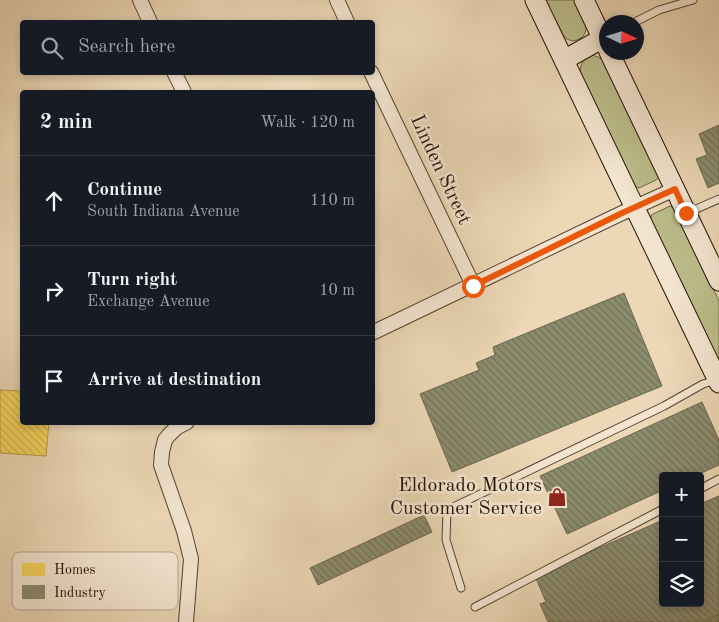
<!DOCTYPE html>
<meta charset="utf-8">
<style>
:root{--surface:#171b24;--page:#20242c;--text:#f1f3f6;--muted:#9ea1a6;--line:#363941}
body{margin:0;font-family:"Old Standard TT",serif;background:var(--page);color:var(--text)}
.controls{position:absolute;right:15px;bottom:15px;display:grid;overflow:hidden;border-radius:5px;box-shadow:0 2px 8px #0003}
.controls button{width:45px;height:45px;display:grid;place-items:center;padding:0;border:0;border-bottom:1px solid var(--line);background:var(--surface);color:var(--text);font:25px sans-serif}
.compass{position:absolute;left:599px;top:15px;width:45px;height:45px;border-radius:50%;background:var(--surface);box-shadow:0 2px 8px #0003;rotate:94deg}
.stop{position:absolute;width:15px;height:15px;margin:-11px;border:4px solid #ea580c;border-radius:50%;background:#fff}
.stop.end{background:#ea580c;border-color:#fff;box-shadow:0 1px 5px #0008}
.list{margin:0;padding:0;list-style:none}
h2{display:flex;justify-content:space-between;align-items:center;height:65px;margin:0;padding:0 20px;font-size:21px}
h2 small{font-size:16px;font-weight:400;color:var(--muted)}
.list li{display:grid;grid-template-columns:32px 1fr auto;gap:15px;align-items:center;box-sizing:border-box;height:90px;padding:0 20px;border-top:1px solid var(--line)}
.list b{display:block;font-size:19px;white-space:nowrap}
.list p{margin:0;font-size:16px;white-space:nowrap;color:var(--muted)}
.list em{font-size:16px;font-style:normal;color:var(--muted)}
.icon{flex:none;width:28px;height:28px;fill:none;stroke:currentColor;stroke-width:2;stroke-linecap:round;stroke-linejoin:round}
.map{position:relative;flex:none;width:719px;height:622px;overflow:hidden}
.search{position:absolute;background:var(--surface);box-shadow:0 2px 8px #0003;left:20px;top:20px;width:355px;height:55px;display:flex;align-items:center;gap:12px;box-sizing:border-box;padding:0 18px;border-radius:5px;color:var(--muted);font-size:19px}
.panel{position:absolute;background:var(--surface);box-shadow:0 2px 8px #0003;left:20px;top:90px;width:355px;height:335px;border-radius:5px}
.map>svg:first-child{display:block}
</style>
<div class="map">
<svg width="719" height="622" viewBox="0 0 719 622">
<defs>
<pattern id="homes-back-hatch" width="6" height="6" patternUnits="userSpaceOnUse" patternTransform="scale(1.25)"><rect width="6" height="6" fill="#f6d55c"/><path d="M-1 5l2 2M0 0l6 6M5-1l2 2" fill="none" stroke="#d3b64e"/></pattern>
<pattern id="industry-back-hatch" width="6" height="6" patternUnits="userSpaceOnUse" patternTransform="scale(1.25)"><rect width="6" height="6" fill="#8c8c6e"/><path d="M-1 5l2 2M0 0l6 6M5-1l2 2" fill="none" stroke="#727158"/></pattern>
</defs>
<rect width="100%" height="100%" fill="#ecd7b6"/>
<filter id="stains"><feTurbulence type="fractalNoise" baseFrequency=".004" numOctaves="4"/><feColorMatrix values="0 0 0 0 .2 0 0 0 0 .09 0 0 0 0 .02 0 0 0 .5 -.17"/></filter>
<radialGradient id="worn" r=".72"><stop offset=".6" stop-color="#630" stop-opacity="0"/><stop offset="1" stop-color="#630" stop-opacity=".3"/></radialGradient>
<g fill="#bcbd8b" stroke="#706747">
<path d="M545,0H575C580,11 593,29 581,38C575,42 570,41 565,38Z"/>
<path d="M592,55L598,57L602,59L659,177L656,180L639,188L634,185L581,75C579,65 582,60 592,55Z"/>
<path d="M670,206L676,210L719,301V361L716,356L651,221V215Z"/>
</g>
<path fill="url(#homes-back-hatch)" stroke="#b79a41" d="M0,390L22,391V422H49L46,456L0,453Z"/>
<g fill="url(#industry-back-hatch)" stroke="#6c674e">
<path d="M719,125V183L708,188L696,159L707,155L699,134Z"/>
<path d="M624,293L662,386L452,472L420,394L479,370L476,363L495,355L493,347Z"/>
<path d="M702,402L719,440V465L695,476H663V490L567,534L540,476Z"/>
<path d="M719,496V614L700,622H548L540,604L546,602L535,576L663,520V603H700V504Z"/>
<path d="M424,515L432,532L318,585L310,568Z"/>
<path d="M719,615V622H703Z"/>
</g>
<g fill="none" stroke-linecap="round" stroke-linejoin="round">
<g stroke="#554230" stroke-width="9">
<g id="service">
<path d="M635,22L659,10L693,0"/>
<path d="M687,213L719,199"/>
<path d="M700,489L719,479"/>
<path d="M461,588L446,540L447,510L664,406L703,384L717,380"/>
<path d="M475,607L663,509"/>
</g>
</g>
<g stroke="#554230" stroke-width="16">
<g id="minor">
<path d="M140,0L150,22"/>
<path d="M337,0L347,22"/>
<path d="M174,72L184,92"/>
<path d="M371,72L473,285"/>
<path d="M372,333L620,214L675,189"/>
<path d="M186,622L191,559L184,531L161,465L162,452L165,440L168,436L176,428L187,422"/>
</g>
</g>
<g stroke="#231103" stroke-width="21">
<g id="secondary">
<path d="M535,0L719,383"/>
<path d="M584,0L606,46"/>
<path d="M609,52L719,281"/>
<path d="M564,60L603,38"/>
</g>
</g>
<use href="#service" stroke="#f3e5d0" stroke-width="7"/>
<use href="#minor" stroke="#f3e5d0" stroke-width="14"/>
<use href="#secondary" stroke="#f3e5d0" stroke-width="19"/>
</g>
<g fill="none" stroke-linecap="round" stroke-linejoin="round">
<path stroke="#ea580c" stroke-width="6" d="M473,286L620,214L675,189L686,213"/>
</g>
<defs>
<g id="shop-bare" transform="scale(1.5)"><path d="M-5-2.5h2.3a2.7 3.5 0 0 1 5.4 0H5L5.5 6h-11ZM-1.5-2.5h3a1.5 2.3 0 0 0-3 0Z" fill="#8f2418" stroke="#f3e5d0" stroke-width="2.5" paint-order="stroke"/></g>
</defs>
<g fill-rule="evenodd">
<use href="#shop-bare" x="557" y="497"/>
</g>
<g text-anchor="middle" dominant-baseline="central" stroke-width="5" stroke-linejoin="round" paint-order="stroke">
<g font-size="20" fill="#231103" stroke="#f3e5d0">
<text transform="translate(440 170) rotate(65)">Linden Street</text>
</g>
<g font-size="20" fill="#231103" stroke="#f3e5d0" text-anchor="end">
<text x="542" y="486">Eldorado Motors<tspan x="542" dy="23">Customer Service</tspan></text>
</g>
</g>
<rect x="12" y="552" width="166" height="58" rx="8" fill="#f3e5d0" stroke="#b5a592" stroke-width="1"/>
<rect x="22" y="563" width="23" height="13" fill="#f6d55c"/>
<rect x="22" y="585" width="23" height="14" fill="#8c8c6e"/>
<g font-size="14" fill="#231103">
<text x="54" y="574">Homes</text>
<text x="54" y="597">Industry</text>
</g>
<rect width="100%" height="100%" filter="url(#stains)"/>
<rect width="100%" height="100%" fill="url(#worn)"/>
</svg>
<div class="controls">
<button>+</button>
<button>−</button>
<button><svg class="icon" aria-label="layers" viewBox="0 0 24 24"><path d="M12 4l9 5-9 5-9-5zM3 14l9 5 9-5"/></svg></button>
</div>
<svg class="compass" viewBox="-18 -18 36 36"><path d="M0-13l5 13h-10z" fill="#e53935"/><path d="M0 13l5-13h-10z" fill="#9ea1a6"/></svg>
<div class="stop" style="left:473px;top:286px"></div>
<div class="stop end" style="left:686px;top:213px"></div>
<div class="search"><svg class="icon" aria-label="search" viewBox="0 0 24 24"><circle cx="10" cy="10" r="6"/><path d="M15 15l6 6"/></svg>Search here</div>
<section class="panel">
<h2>2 min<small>Walk · 120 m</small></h2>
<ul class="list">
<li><svg class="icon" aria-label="ahead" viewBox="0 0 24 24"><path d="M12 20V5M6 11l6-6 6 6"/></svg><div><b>Continue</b><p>South Indiana Avenue</p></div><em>110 m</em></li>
<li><svg class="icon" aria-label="right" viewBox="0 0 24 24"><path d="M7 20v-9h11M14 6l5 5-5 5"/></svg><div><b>Turn right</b><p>Exchange Avenue</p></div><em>10 m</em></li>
<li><svg class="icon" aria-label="arrive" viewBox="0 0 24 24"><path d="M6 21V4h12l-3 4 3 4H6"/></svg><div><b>Arrive at destination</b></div></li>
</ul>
</section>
</div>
